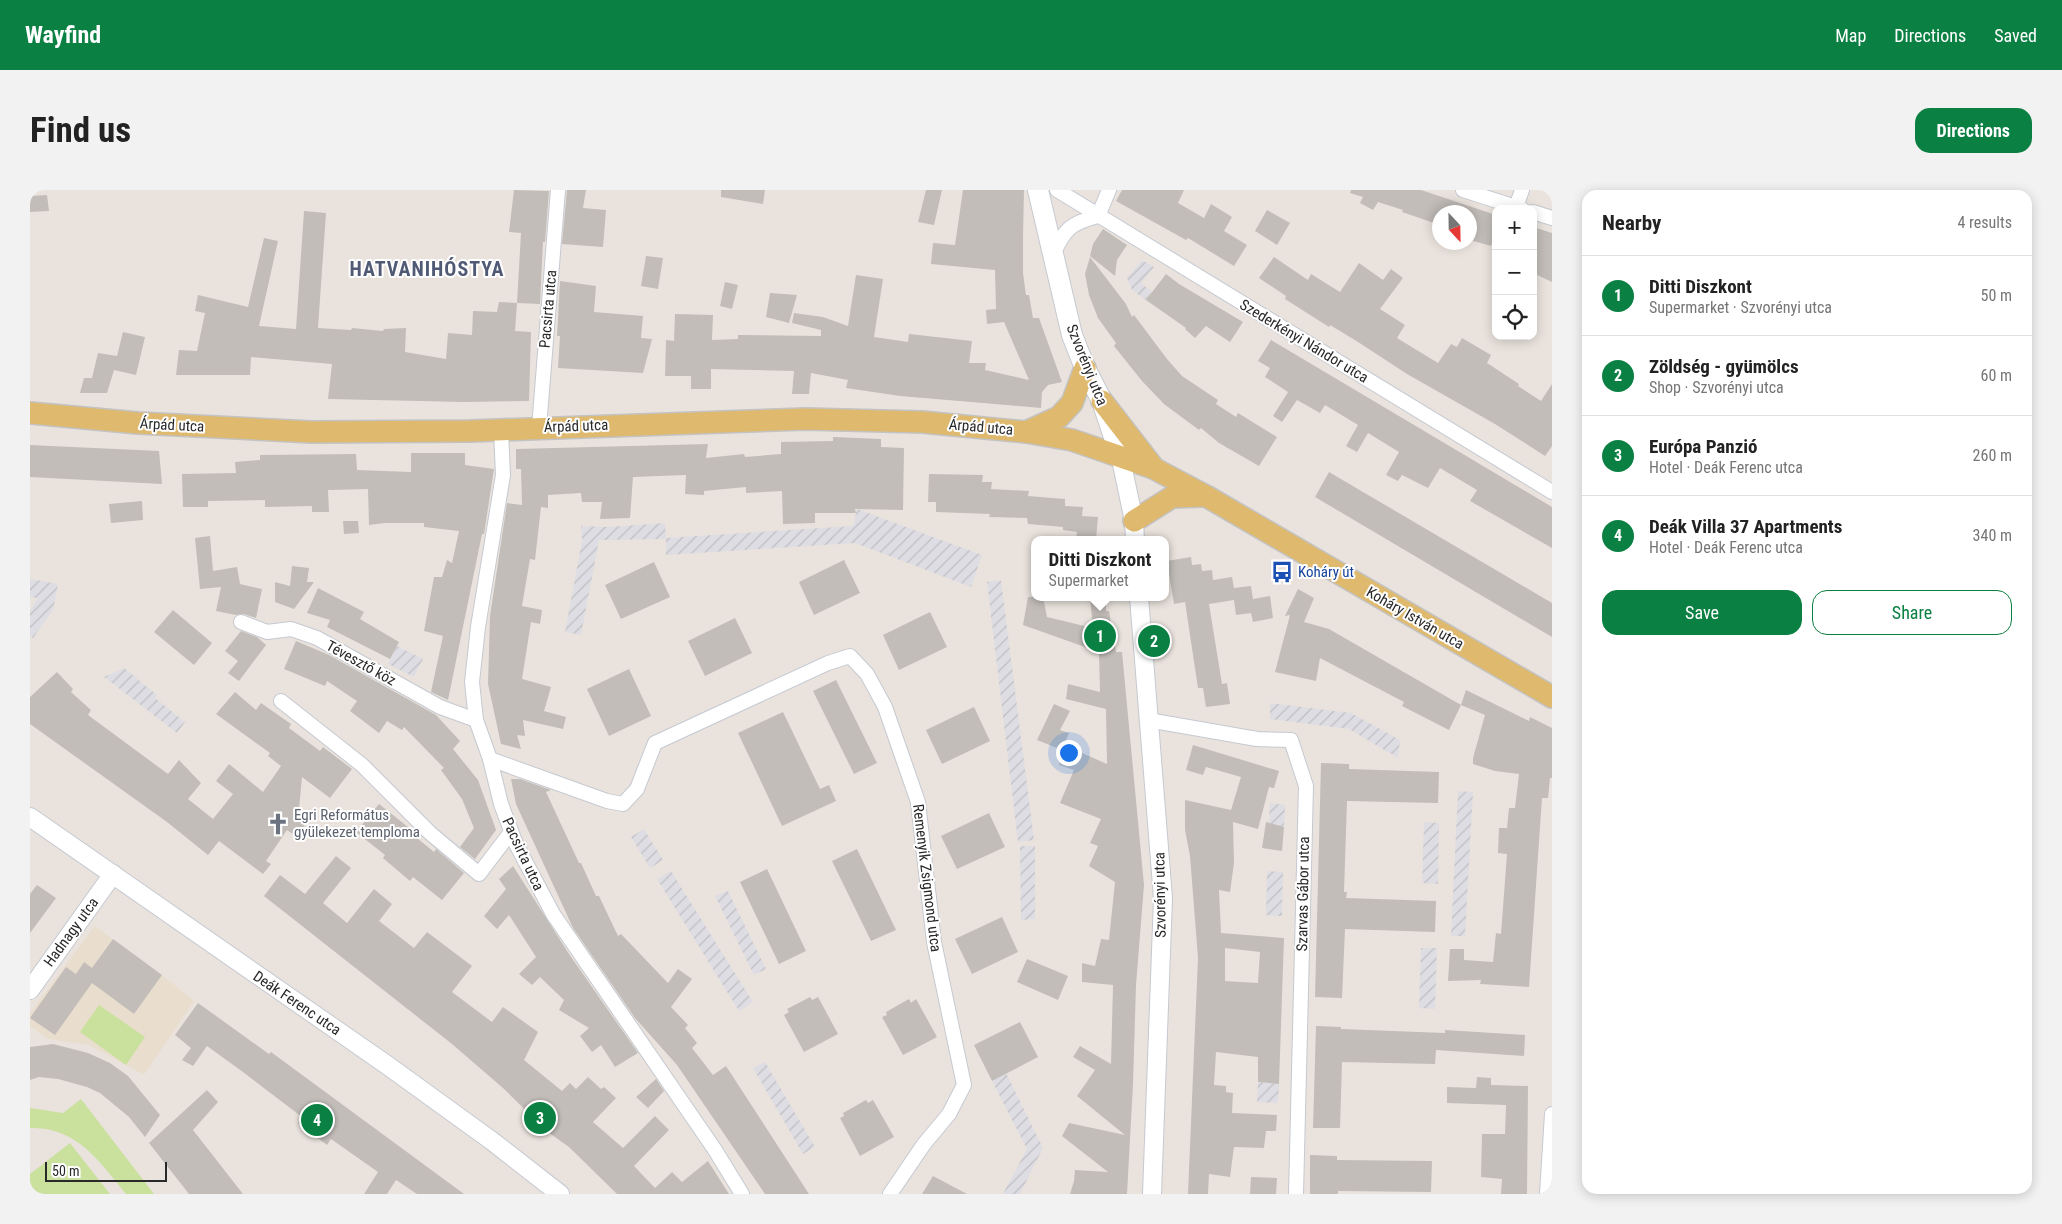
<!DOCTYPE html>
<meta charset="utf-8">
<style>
:root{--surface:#fff;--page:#f2f2f2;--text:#222;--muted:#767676;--line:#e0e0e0;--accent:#0b8043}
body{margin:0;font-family:"Roboto Condensed",sans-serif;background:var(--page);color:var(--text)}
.controls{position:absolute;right:15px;top:15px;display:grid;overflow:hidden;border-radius:10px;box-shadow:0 2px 12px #0003}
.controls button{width:45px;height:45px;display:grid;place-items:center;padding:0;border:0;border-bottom:1px solid var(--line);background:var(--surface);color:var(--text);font:25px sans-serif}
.compass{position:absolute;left:1402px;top:15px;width:45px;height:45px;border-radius:50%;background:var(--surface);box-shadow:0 2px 12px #0003;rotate:158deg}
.scale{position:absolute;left:15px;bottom:12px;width:122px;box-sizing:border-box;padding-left:5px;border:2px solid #292929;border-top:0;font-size:14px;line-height:18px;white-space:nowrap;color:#292929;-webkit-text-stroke:4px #fff;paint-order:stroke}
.you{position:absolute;left:1038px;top:562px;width:18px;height:18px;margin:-12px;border:4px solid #fff;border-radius:50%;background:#1a73e8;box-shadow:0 0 0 8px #1a73e833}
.badge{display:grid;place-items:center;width:32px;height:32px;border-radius:50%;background:var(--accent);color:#fff;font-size:16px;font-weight:700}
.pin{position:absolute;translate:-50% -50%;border:2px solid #fff;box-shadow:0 1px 5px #0006}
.popup{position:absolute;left:1001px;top:346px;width:138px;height:65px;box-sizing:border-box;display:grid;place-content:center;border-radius:10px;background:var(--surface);filter:drop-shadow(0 1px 4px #0005);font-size:16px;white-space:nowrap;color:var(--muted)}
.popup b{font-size:19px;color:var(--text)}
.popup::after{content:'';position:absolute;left:50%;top:100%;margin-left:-10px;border:10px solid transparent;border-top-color:var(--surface)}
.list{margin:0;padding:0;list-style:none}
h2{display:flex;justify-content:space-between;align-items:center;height:65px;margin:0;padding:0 20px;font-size:21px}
h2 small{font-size:16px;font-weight:400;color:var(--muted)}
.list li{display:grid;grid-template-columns:32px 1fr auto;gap:15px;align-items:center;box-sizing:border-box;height:80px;padding:0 20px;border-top:1px solid var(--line)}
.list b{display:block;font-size:19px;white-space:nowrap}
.list p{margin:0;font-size:16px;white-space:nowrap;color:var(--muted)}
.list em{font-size:16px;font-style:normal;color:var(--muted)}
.actions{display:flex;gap:10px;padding:15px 20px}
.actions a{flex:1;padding:11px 0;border:1px solid var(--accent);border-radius:15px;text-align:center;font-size:18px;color:var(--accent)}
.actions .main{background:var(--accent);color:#fff}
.icon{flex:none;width:28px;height:28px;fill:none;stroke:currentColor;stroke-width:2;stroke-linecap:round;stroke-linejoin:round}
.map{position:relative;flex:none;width:1522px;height:1004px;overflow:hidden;border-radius:15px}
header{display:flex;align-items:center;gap:30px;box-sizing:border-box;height:70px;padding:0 25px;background:var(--accent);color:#fff}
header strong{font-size:24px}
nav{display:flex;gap:28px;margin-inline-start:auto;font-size:18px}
.intro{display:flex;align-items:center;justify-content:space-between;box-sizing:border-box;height:120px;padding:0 30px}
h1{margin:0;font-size:35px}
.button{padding:12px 22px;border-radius:15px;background:var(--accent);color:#fff;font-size:18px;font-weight:700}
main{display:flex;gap:30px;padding:0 30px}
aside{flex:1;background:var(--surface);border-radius:15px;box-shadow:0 2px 12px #0003}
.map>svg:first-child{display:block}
</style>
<header>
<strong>Wayfind</strong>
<nav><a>Map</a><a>Directions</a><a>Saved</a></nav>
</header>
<div class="intro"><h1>Find us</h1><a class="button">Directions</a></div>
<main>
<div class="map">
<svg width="1522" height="1004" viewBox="0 0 1522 1004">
<defs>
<pattern id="industrial-furrows" width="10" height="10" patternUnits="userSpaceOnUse" patternTransform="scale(1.25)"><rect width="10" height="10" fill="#dedde3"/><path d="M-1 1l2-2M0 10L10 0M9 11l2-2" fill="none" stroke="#bebec3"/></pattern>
</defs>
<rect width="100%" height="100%" fill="#eae3dd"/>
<g fill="url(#industrial-furrows)">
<path d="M1112,70L1124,77L1111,93L1122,102L1116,110L1102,100L1097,88Z"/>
<path d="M827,319L952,365L941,397L825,353L636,365V349L569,350L551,445L535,442L552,351L551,336L578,337L635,333L636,348L823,336Z"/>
<path d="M0,389L28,394L23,420L3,448L0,446V421L8,408L0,407Z"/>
<path d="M971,390L1004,650L988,652L957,392Z"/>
<path d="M367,456L393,469L384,487L358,474Z"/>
<path d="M94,478L127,505L125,508L155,532L147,543L74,487Z"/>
<path d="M1240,513L1321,523L1370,550L1368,568L1319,539L1240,529Z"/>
<path d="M1428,601L1443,602L1435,746H1421Z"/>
<path d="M1240,613L1255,615L1254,637L1239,633Z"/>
<path d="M1394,632L1409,633L1408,694L1392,693Z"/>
<path d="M614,639L633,670L620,678L601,647Z"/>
<path d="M990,656H1005V729L991,730Z"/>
<path d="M641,681L723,812L709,821L627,689Z"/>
<path d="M1237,681L1253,682L1252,726L1236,725Z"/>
<path d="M698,701L736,779L724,785L685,706Z"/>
<path d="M1391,758H1407L1405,819L1389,818Z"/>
<path d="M735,872L785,957L773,964L723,878Z"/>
<path d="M976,883L1013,958L990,1004H973L997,959L962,891Z"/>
<path d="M1228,892L1249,894L1248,913L1227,912Z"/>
</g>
<path fill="#e9dece" d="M65,736L132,785L164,811L114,885L59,855L18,849L0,836V823Z"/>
<g fill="#cae09d">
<path d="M69,815L115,847L96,875L50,842Z"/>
<path d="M51,909L124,1004H96C70,972 46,936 0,938V918L33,923Z"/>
<path d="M40,953L80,1004H0V984Z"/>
</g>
<g fill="#c2bdb9" fill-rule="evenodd">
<path d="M484,0L519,1L515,52H513L510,114L487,113L491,43L479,42Z"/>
<path d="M537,0H556L553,18L576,20L573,57L532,54Z"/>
<path d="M691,0H735L733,14L691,7Z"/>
<path d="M896,0H912L904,35L888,32Z"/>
<path d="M933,0H994L993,46V83L996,105H999L1003,128H1009L1032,192L1018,195L1012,202L1011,218L870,206L816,198L818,190L781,183L779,204H762L764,181L681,179V199H661V186H635L636,150L644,151L645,124L683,125L682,150L708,149V145L791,146V140L762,133L764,123L793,127L818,136L826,85L853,89L844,147L878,152L879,144L942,151L939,173H956L955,180L999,190L974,132L957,134L956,120L966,119L965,80L901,74L903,53L925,55Z"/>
<path d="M1092,0H1154L1148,13L1174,28L1181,14L1202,27L1194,41L1217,55L1204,76L1158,48L1156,50L1086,11Z"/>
<path d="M1321,0H1391L1466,25V54L1462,53L1461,56L1440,50V22H1410V31L1407,34L1372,22L1373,20L1348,12L1343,20L1330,13L1333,7L1320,3Z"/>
<path d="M17,5L19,21L0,22V6Z"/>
<path d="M1237,20L1260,33L1247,55L1225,41Z"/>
<path d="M274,21L296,23L288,138L321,140L322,138L353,141L354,139L376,138L375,162L416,169L418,143L442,145L443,121L467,122L469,112L487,113L485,141L501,142L499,211L434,212L298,209L302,174L221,167L220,185H146L149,160L167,161L175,123L165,121L168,105L218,117L234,48L248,51L229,136L266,139Z"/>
<path d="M1503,37L1522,43V92L1503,83Z"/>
<path d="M1073,39L1097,55L1087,70L1085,86L1060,66L1063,54Z"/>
<path d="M616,66L633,68L628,99L611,96Z"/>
<path d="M1060,67L1096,114L1102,127L1104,125L1137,169L1152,186L1188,210L1186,214L1206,227L1208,223L1247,247L1229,276L1189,253L1171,238L1169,240L1134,214L1112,191L1084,156L1086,153L1068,128L1059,105L1055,84Z"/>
<path d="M1244,67L1278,90L1281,84L1310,102L1329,73L1353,90L1361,79L1373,88L1350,119L1375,135L1367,148L1408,173L1421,154L1427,157L1432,148L1461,165L1457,173L1489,194L1488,196L1511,211L1522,194V256L1515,266L1465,234L1377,184L1328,152L1300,135L1299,137L1255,109L1256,106L1229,88Z"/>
<path d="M1136,84L1149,94L1213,132L1200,152L1176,136L1165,148L1155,139L1156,138L1116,110Z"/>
<path d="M530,91L566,96L564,122L613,126L611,148L622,149L613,183L528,178L530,146H527Z"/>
<path d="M695,92L708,95L702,119L690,116Z"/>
<path d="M740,103L767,105L759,133L736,127Z"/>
<path d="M93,142L115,147L106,185L84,180L77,203H50L54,188H62L68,163L87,166Z"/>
<path d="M1241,150L1522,317V358L1440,311L1447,300L1410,278L1398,298L1372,285L1368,291L1356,285L1369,262L1338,243L1327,262L1316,256L1328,235L1295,215L1290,223L1267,210L1252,232L1243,226L1258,202L1235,187L1240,178L1228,171Z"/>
<path d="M803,247L851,249V257L874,258L873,320L825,319L826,323H785V333L753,334L752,301L716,303V297L674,301V305L655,304L656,285L603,287L600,328L570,329L572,312H552L551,303L518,305V318L511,317L505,370L500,369L492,416L512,420L510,434L501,432L492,489L521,497L514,521L536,527L533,539L493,530L495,546L487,545L491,559L471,554L458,494L460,426L477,313L492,315L491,279H486V259L678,254L676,268L714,264L715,267L751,264V252L803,251Z"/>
<path d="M0,255L129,261L132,294L0,287Z"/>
<path d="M381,263H435V275L464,279L454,344H452L418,510L401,502L413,446L394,441L404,387H412L417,370L422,373L429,341L394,337V333H355L339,335L338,299L298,300L299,322H282V316L235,317V310L178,311V317H153L152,284L206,283L205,272L230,270V265L326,264L327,280L381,282Z"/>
<path d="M1299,282L1522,413V447L1285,307Z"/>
<path d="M899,284L953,285L952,292H962L961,299L999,301L998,306L1035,309V316L1053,317L1052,326L1068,327L1066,350H1046L1047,342L1033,340V337L998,334L997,328L959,327L960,324L906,322V312H898Z"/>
<path d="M112,311L113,330L81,333L79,314Z"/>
<path d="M313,331H328L329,343L314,344Z"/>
<path d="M180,346L183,381L207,377L210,394L232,399L226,428L214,424L206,425L186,421L191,397L170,399L165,348Z"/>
<path d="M1161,367L1162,375L1171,374L1172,381L1182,380L1183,390L1202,387L1204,398L1221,396L1223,409L1240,406L1243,428L1223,432L1221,423L1206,425L1204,410L1179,414L1192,494L1197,493L1200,514L1176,517L1173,498H1168L1155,412L1144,414L1137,371Z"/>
<path d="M814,370L830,403L784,425L769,392Z"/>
<path d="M624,372L640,407L591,429L575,395Z"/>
<path d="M262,376L279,378L277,392H284L264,419L245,412V392L260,396Z"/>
<path d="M288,398L334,422L330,429L369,452L360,469L297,437L300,430L277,423Z"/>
<path d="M1268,399L1284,408L1274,432L1299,439L1431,515L1419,540L1372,516L1374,512L1290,468L1286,491L1245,482L1260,425L1255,426Z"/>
<path d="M998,407H1013L1017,427L1063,438L1060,407H1076V421H1079L1086,462H1092L1114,695L1106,795L1103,894L1097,1004H1040L1044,991L1045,980L1078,982L1032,946L1039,933L1095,945L1047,906L1065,880L1043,867L1050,856L1081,874L1083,795L1052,792V773L1065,776L1071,749L1079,750L1085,692L1059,676L1068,656L1060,653L1071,629L1030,613L1044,580L1029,575L1036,556L1077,574L1076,519L1036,509L1038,494L1070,502L1069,462L993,435Z"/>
<path d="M143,420L182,453L164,475L124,442Z"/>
<path d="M900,422L917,457L869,480L853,445Z"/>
<path d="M705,428L722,463L675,486L658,451Z"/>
<path d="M211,441L227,447L236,455L209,491L198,483L208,471L195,461Z"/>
<path d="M266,451L299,465L406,525L430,551L423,559L448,590L466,640L445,669L430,657L444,638L432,609L411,580L414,578L374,537L372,540L357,531L349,543L320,521L327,511L297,491L295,496L254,479Z"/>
<path d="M599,479L621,526L579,546L557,499Z"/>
<path d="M27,482L43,499L41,502L61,520L58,525L138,584L149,570L171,593L158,609L183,629L203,604L186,591L199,574L233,602L251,576L238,566L240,563L186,524L205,502L226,520L231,513L261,534L259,538L290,561L293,557L322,579L300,608L272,587L269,619L280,627L267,647L257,640L236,671L241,674L233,684L189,651L178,665L137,632L0,534V507Z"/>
<path d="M806,490L847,573L824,584L783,501Z"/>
<path d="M1436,500L1499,531L1500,527L1522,538V588H1520L1518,608H1512L1499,797L1450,794L1451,790L1418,791L1420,759H1434V770L1463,772L1466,743L1471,744L1477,664L1468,663L1469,638H1477L1479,618H1485L1489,584L1465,581L1443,574V568L1455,525L1431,515Z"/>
<path d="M1024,514L1040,521L1030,540L1039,543L1032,560L1007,550Z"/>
<path d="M944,517L960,551L912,574L896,540Z"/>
<path d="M753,522L790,599L799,595L806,611L752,636L708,543Z"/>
<path d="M1163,555L1249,581L1244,598L1239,597L1228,639L1203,632L1204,673L1200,702L1189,700L1191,743L1254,748L1249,894L1228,892V867L1186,862L1184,895L1196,896V902L1203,903L1202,923L1247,925L1246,941H1236L1234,958L1204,957L1200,987L1179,984L1178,1004H1158L1168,768L1160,666L1155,640V610L1201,620L1211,587L1176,577L1173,585L1156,580ZM1195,758L1230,762L1228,793L1195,791Z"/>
<path d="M1291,573L1319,574V579L1409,582L1408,613L1317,611L1314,702H1317L1316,708L1406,711L1405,742L1315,739L1312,808L1285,807Z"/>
<path d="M481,589H490L521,600L516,602L549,673H551L566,706H569L588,746L591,744L638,793L648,779L662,789L641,817L658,835L655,838L667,853L662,858L683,885L696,876L779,1004H735L647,875L605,828L543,738L486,614Z"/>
<path d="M349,614L378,637L376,639L404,662L406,659L434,683L412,710L383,687L380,691L353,668L355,665L326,642Z"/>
<path d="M959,623L975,657L927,679L911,646Z"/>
<path d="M1236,632L1254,637L1252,661L1232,658Z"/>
<path d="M827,659L866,740L841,751L802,671Z"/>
<path d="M306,666L321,678L293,713L317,733L344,699L362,714L349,731L384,758L397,742L442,776L422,802L462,832L473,817L508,842L494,870L532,901L540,893L546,899L558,887L571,899L574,897L586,908L563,932L593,958L625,926L639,940L604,976L625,998L642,982L652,992L678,971L699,1004H587L539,957L518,942L473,898L422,854L234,706L250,685L275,704Z"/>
<path d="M483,676L539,764L608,863L585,877L571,855L562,862L550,846L559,838L529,820L534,810L510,787L502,795L489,784L506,767L479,725L467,739L454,726L476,699L469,689Z"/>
<path d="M737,679L776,761L749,774L710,692Z"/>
<path d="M7,695L26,708L0,743V704Z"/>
<path d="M972,727L988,762L942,784L925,749Z"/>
<path d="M83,749L132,785L104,824L62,793L25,845L0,828L36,777L46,784L54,772L62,778Z"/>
<path d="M997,769L1038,786L1028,810L987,792Z"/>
<path d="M780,807L782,810L788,807L808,844L774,862L754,825L759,822L757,819Z"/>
<path d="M879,809L881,813L886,809L907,847L873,865L852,827L857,825L856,822Z"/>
<path d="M168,813L239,864L241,862L434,1004H387L366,990L357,1004H334L348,982L301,949L297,955L268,933L272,927L213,882L177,856L163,876L152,870L161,858L145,845Z"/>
<path d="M990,832L1008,867L962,891L944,855Z"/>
<path d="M1286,836L1311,837V839L1415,843V840L1495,845L1494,866L1406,860L1405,874L1312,872L1310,938H1283Z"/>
<path d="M23,854L58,863L80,873L98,886L130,925L115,947L99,927L70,903L57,897L28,889L9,887L0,890V857Z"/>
<path d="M1447,887L1461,888V895L1498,896L1497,1004H1471L1472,989L1451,987L1452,944H1475L1476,915L1417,913V897L1446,898Z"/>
<path d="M626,889L634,901L618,918L606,907Z"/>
<path d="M177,900L188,912L163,940L213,1004H159L119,953Z"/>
<path d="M836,910L838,913L843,910L864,947L830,966L810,928L814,926L813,923Z"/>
<path d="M1280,965L1307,966V970L1402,971L1401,1002L1308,1001V1004H1280Z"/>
<path d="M903,986L937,1004H892Z"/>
<path d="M1221,987L1247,988L1246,1004H1220Z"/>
</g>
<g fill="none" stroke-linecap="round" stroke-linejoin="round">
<g stroke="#c5c9d1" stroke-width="16">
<g id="minor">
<path d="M1027,0L1522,302"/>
<path d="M1433,0L1492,19"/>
<path d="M1486,17L1492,0"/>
<path d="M1503,22L1522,28"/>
<path d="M1068,26L1079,0"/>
<path d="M1023,65C1034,39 1041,33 1068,26"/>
<path d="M509,238L528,0"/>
<path d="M471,240L473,285L448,437L442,492L446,530L460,569L471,614L486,654L523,724L685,960L712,1004"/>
<path d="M211,432L237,442L261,439L287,448L410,517L446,530"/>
<path d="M251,511L332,575L400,643L449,684L481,642"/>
<path d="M1118,530L1227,549L1261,550L1276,596L1266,1004"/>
<path d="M460,569L577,611L593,614L607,599L625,553L798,473L820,466L837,484L855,517L888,612L904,752L934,895L919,924L894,954L860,1004"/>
<path d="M1517,1004L1522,924"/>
</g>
</g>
<g stroke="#c5c9d1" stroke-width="20">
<g id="tertiary">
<path d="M1090,265L1104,331L1105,350"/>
<path d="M1109,407L1133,708L1122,1004"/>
<path d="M0,627L357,875L462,951L530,1004"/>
<path d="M0,800L83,684"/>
</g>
</g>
<g stroke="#c5c9d1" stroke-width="22">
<path id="secondary" d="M1008,0L1042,145L1055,178L1072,211L1090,265"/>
</g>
<g stroke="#c3c3c3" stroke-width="24">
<g id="primary">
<path d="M1072,211L1123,277"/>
<path d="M0,223L108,233L282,242L441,241L776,229L892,232L996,242L1042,250L1123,278L1176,306L1522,507"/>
<path d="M996,242L1029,227L1042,213L1055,178"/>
<path d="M1104,331L1142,307L1174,306"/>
</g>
</g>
<use href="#minor" stroke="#fff" stroke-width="14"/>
<use href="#tertiary" stroke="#fff" stroke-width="18"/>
<use href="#secondary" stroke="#fff" stroke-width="20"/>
<use href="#primary" stroke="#dfb96d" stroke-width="21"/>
</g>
<defs>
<g id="bus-bare" transform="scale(1.725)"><path d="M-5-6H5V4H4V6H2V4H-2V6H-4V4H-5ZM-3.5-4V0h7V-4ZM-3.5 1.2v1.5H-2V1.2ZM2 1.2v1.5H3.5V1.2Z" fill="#1a4fb4" stroke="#fff" stroke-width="2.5" paint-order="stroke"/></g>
<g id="church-bare" transform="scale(1.725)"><path d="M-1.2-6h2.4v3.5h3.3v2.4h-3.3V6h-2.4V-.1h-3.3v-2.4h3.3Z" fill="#6b7280" stroke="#fff" stroke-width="2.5" paint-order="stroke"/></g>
</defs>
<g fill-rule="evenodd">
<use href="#bus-bare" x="1252" y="382"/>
<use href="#church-bare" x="248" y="634"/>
</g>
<g text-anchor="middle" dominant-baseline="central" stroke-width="4" stroke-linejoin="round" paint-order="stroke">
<g font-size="15" fill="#292929" stroke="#fff">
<text transform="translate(518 119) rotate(-85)">Pacsirta utca</text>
<text transform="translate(1274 151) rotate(31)">Szederkényi Nándor utca</text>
<text transform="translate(1057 175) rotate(68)">Szvorényi utca</text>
<text transform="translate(142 235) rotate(3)">Árpád utca</text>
<text transform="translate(546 236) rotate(-2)">Árpád utca</text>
<text transform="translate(951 237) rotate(5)">Árpád utca</text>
<text transform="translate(1385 428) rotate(30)">Koháry István utca</text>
<text transform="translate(331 473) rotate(29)">Tévesztő köz</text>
<text transform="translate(493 664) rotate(65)">Pacsirta utca</text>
<text transform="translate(897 688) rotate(83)">Remenyik Zsigmond utca</text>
<text transform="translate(1273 704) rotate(-89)">Szarvas Gábor utca</text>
<text transform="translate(1130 705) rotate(-91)">Szvorényi utca</text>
<text transform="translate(41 742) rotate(-54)">Hadnagy utca</text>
<text transform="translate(267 813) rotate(34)">Deák Ferenc utca</text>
</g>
<g font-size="15" fill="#164399" stroke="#fff" text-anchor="start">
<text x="1268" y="382">Koháry út</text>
</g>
<g font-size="15" fill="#5b616d" stroke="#fff" text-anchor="start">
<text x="264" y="625">Egri Református<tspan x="264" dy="17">gyülekezet temploma</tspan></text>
</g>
<g font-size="20" font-weight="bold" letter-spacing="1" fill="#505a74" stroke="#fff">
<text x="397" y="79">HATVANIHÓSTYA</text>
</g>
</g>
</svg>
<div class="controls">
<button>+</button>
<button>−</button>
<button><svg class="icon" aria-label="locate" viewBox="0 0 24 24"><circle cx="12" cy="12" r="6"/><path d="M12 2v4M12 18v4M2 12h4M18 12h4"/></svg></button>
</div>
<svg class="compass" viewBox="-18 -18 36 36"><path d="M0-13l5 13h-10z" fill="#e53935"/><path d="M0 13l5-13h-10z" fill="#767676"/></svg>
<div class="scale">50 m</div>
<div class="you"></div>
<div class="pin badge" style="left:1070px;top:446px">1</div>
<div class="popup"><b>Ditti Diszkont</b>Supermarket</div>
<div class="pin badge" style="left:1124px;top:451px">2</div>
<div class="pin badge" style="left:510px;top:928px">3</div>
<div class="pin badge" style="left:287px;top:930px">4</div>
</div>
<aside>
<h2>Nearby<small>4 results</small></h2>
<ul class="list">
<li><span class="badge">1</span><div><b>Ditti Diszkont</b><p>Supermarket · Szvorényi utca</p></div><em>50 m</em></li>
<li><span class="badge">2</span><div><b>Zöldség - gyümölcs</b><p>Shop · Szvorényi utca</p></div><em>60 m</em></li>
<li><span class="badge">3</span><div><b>Európa Panzió</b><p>Hotel · Deák Ferenc utca</p></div><em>260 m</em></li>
<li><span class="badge">4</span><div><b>Deák Villa 37 Apartments</b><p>Hotel · Deák Ferenc utca</p></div><em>340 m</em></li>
</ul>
<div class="actions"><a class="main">Save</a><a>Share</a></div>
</aside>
</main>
